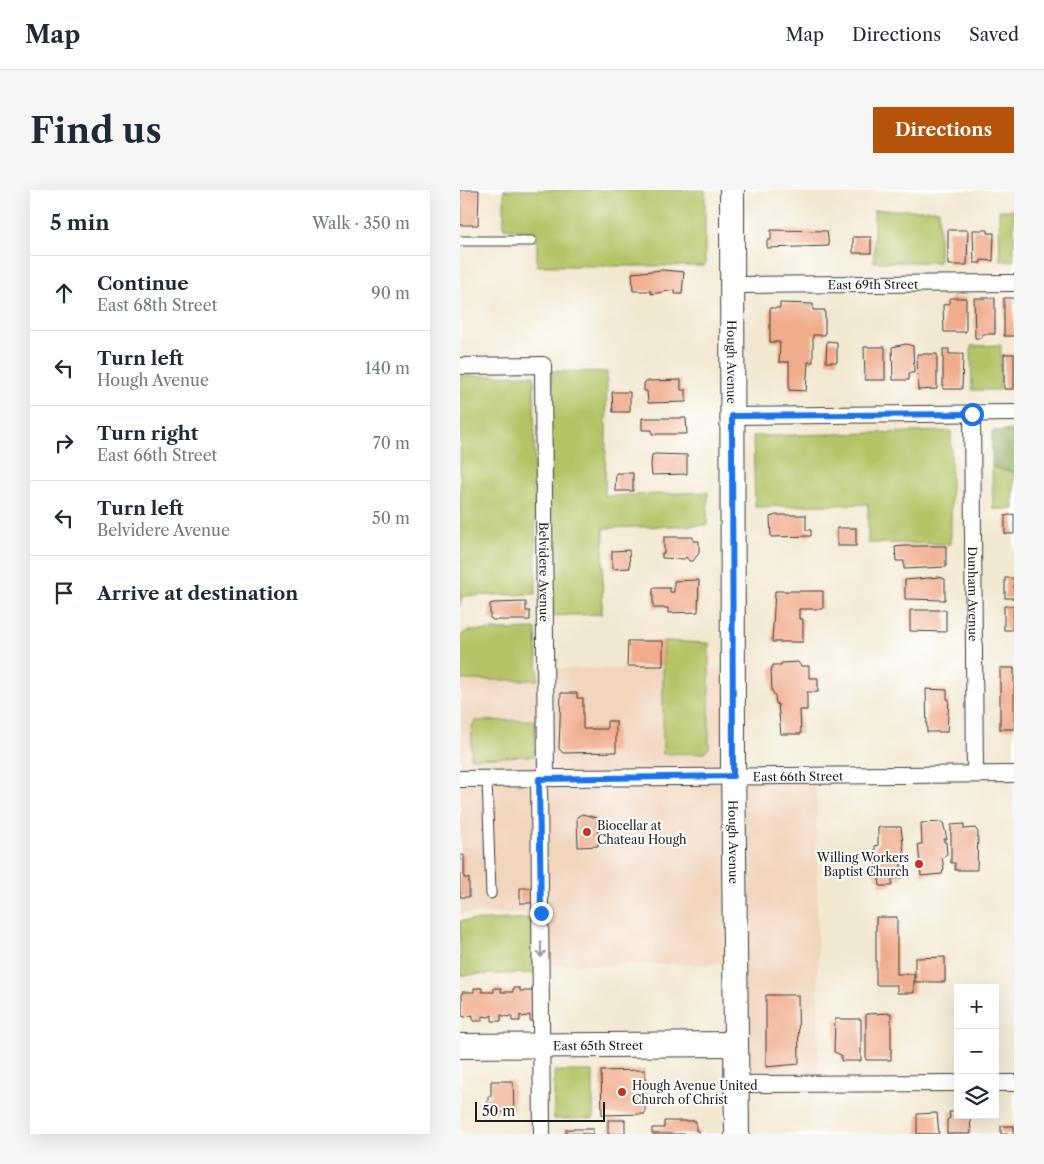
<!DOCTYPE html>
<meta charset="utf-8">
<style>
:root{--surface:#fff;--page:#f6f6f7;--text:#1f2937;--muted:#747a83;--line:#e0e1e3;--accent:#b45309}
body{margin:0;font-family:"Libre Caslon Text",serif;background:var(--page);color:var(--text)}
.controls{position:absolute;right:15px;bottom:15px;display:grid;overflow:hidden;border-radius:0px;box-shadow:0 5px 20px #0002}
.controls button{width:45px;height:45px;display:grid;place-items:center;padding:0;border:0;border-bottom:1px solid var(--line);background:var(--surface);color:var(--text);font:25px sans-serif}
.scale{position:absolute;left:15px;bottom:12px;width:130px;box-sizing:border-box;padding-left:5px;border:2px solid #1c1c1c;border-top:0;font-size:14px;line-height:18px;white-space:nowrap;color:#1c1c1c;-webkit-text-stroke:4px #fff;paint-order:stroke}
.stop{position:absolute;width:15px;height:15px;margin:-11px;border:4px solid #1a73e8;border-radius:50%;background:#fff}
.stop.end{background:#1a73e8;border-color:#fff;box-shadow:0 1px 5px #0008}
.list{margin:0;padding:0;list-style:none}
h2{display:flex;justify-content:space-between;align-items:center;height:65px;margin:0;padding:0 20px;font-size:21px}
h2 small{font-size:16px;font-weight:400;color:var(--muted)}
.list li{display:grid;grid-template-columns:32px 1fr auto;gap:15px;align-items:center;box-sizing:border-box;height:75px;padding:0 20px;border-top:1px solid var(--line)}
.list b{display:block;font-size:19px;white-space:nowrap}
.list p{margin:0;font-size:16px;white-space:nowrap;color:var(--muted)}
.list em{font-size:16px;font-style:normal;color:var(--muted)}
.icon{flex:none;width:28px;height:28px;fill:none;stroke:currentColor;stroke-width:2;stroke-linecap:round;stroke-linejoin:round}
.map{position:relative;flex:none;width:554px;height:944px;overflow:hidden;border-radius:0px}
header{display:flex;align-items:center;gap:30px;box-sizing:border-box;height:70px;padding:0 25px;background:var(--surface);border-bottom:1px solid var(--line)}
header strong{font-size:24px}
nav{display:flex;gap:28px;margin-inline-start:auto;font-size:18px}
.intro{display:flex;align-items:center;justify-content:space-between;box-sizing:border-box;height:120px;padding:0 30px}
h1{margin:0;font-size:35px}
.button{padding:12px 22px;border-radius:0px;background:var(--accent);color:#fff;font-size:18px;font-weight:700}
main{display:flex;gap:30px;padding:0 30px}
aside{flex:1;background:var(--surface);border-radius:0px;box-shadow:0 5px 20px #0002}
.map>svg:first-child{display:block}
</style>
<header>
<strong>Map</strong>
<nav><a>Map</a><a>Directions</a><a>Saved</a></nav>
</header>
<div class="intro"><h1>Find us</h1><a class="button">Directions</a></div>
<main>
<aside>
<h2>5 min<small>Walk · 350 m</small></h2>
<ul class="list">
<li><svg class="icon" aria-label="ahead" viewBox="0 0 24 24"><path d="M12 20V5M6 11l6-6 6 6"/></svg><div><b>Continue</b><p>East 68th Street</p></div><em>90 m</em></li>
<li><svg class="icon" aria-label="left" viewBox="0 0 24 24"><path d="M17 20v-9H6M10 6l-5 5 5 5"/></svg><div><b>Turn left</b><p>Hough Avenue</p></div><em>140 m</em></li>
<li><svg class="icon" aria-label="right" viewBox="0 0 24 24"><path d="M7 20v-9h11M14 6l5 5-5 5"/></svg><div><b>Turn right</b><p>East 66th Street</p></div><em>70 m</em></li>
<li><svg class="icon" aria-label="left" viewBox="0 0 24 24"><path d="M17 20v-9H6M10 6l-5 5 5 5"/></svg><div><b>Turn left</b><p>Belvidere Avenue</p></div><em>50 m</em></li>
<li><svg class="icon" aria-label="arrive" viewBox="0 0 24 24"><path d="M6 21V4h12l-3 4 3 4H6"/></svg><div><b>Arrive at destination</b></div></li>
</ul>
</aside>
<div class="map">
<svg width="554" height="944" viewBox="0 0 554 944">
<rect width="100%" height="100%" fill="#fff"/>
<filter id="ink" filterUnits="userSpaceOnUse"><feTurbulence type="fractalNoise" baseFrequency=".02" numOctaves="2"/><feDisplacementMap in="SourceGraphic" scale="10" xChannelSelector="R" yChannelSelector="G"/><feConvolveMatrix kernelMatrix="1 2 1 2 8 2 1 2 1" color-interpolation-filters="sRGB"/></filter>
<filter id="wash" filterUnits="userSpaceOnUse"><feTurbulence type="fractalNoise" baseFrequency=".0096" numOctaves="4" result="noise"/><feDisplacementMap in="SourceGraphic" scale="20" xChannelSelector="R" yChannelSelector="G"/><feGaussianBlur stdDeviation="1.12" result="paint"/><feColorMatrix in="noise" values="0 0 0 0 0 0 0 0 0 0 0 0 0 0 0 0 0 1.4 0 .05"/><feComposite in="paint" operator="in"/></filter>
<g filter="url(#wash)">
<rect width="100%" height="100%" fill="#f2e8d0"/>
<path fill="#f1d5bd" d="M78,478L274,479L273,585L356,586L359,893L276,894V774L81,775L80,723L0,724V483Z"/>
<g fill="#b4c365" stroke="#687040">
<path d="M44,0H245V76H77V42L44,38Z"/>
<rect x="414" y="20" width="65" height="52"/>
<path d="M539,20H554V71H540Z"/>
<path d="M541,155L540,200H512L511,156Z"/>
<path d="M91,181L147,182L145,306L248,302L247,335L144,338L142,424L90,426Z"/>
<path d="M74,185L76,404L2,406L0,416V186Z"/>
<path d="M491,241V354L408,353V314L295,317L293,246Z"/>
<path d="M532,277L554,282V319H533Z"/>
<path d="M76,439L78,490H0V446L7,441Z"/>
<path d="M203,451L249,453V558L244,563L203,564Z"/>
<path d="M75,530L74,566L11,568L12,536L15,531Z"/>
<path d="M74,728L76,783L0,785V731Z"/>
<rect x="94" y="881" width="39" height="48"/>
</g>
<path fill="#8fa95a" stroke="#56623b" d="M554,240V282L532,277V241Z"/>
<g id="blocks">
<g fill="#f0ac8b">
<path d="M0,0H19L18,35H0Z"/>
<path d="M311,40L367,41L369,56L307,58V50H311Z"/>
<path d="M488,40H508L507,75H488Z"/>
<path d="M513,40H528V43H534L533,71L521,70V73H514Z"/>
<rect x="393" y="47" width="18" height="16"/>
<path d="M203,80L224,82L222,104H215V100L191,104V101H173L172,83Z"/>
<path d="M490,108H506V142H484L483,115L490,113Z"/>
<path d="M514,108H535V144H522V148H515Z"/>
<rect x="544" y="108" width="10" height="38"/>
<path d="M320,113L353,114V120H365V145H353V172H348L346,201L329,200V172H319L320,152H310V118H320Z"/>
<path d="M367,151L377,152V172H366Z"/>
<path d="M446,154L453,156L454,183H449V190H433L432,157Z"/>
<path d="M404,157H425V190H405Z"/>
<path d="M483,159H489V164H503L502,199H483Z"/>
<path d="M457,164H477V199L458,200Z"/>
<rect x="544" y="164" width="10" height="35"/>
<path d="M221,190V200H226V212L188,213L187,201H184V193L187,191Z"/>
<path d="M152,202H170V222H153Z"/>
<path d="M182,228H226L227,244H192V240H182Z"/>
<path d="M195,264L227,265V284L192,285L191,275L192,265Z"/>
<path d="M156,283H173V301H155Z"/>
<path d="M554,324V344H545V326Z"/>
<path d="M316,325H346V340H351V346L311,347L310,327Z"/>
<rect x="377" y="338" width="19" height="18"/>
<path d="M204,347H233V351H239V363L233,371H229L226,367L224,369L202,368V363H204Z"/>
<path d="M444,356H486V377L444,379V371H436L435,357Z"/>
<path d="M169,360L170,378L152,379V361Z"/>
<path d="M479,387L485,389V410L445,409V390Z"/>
<rect x="545" y="388" width="9" height="20"/>
<path d="M239,390L238,422L208,423V418H193V398H210V402H214V391Z"/>
<path d="M315,401H363V419H339V429H343V452H312Z"/>
<path d="M66,412V421H70V430H33L30,428V414L33,413Z"/>
<path d="M544,416H554L552,440H544Z"/>
<path d="M450,420H486V442L450,441Z"/>
<path d="M168,451H203V476H167Z"/>
<path d="M338,472L341,476H349V488H358V502H347V520H340L341,544H321L318,514H316L315,506L312,501L311,480L313,475H321V473Z"/>
<rect x="540" y="478" width="14" height="61"/>
<path d="M466,499L487,500V509H489L487,542H467Z"/>
<path d="M101,503H117V508H123V539H147V531H156V562L103,563L99,559Z"/>
<path d="M122,624L137,628L138,656L118,657L117,627Z"/>
<path d="M483,632L487,649H484V652H486L487,664L482,668L484,678L482,684L461,686L458,654H462L461,633Z"/>
<path d="M504,634V639L515,638L518,642L517,680H495V673H491V635Z"/>
<path d="M418,637H441L445,671H441V688H432V696H420L419,688H415V656L418,655Z"/>
<path d="M0,665H4V688H9V707H0Z"/>
<path d="M60,698H77L76,713H60Z"/>
<path d="M416,727H437V784H454V803H437V795H416Z"/>
<path d="M485,767V792H455V768Z"/>
<path d="M14,798H22V802H34V798H41V802H53V798H60V801H72V798H79L81,831H70V825L63,827L60,825V831H52V825L48,827L41,825V831H32V825L29,827L22,826V831H13V825L5,827L2,826V802H14Z"/>
<path d="M306,805H338L339,874L306,877Z"/>
<path d="M431,823V870H406V824Z"/>
<path d="M375,829H401V871H381V865L374,862Z"/>
<path d="M185,880V924L142,925L141,881Z"/>
<path d="M31,891H53L54,922H31V913H28V906H31Z"/>
<path d="M489,922H498V925H510L511,944H487V930L490,928Z"/>
<path d="M477,923L479,944H457V924Z"/>
<rect x="148" y="930" width="17" height="14"/>
<path d="M204,931H236V941H239V944H192V938H204Z"/>
<rect x="541" y="936" width="13" height="8"/>
<rect x="106" y="939" width="27" height="5"/>
</g>
</g>
</g>
<g filter="url(#ink)">
<use href="#blocks" fill-opacity="0" stroke="#3c3b37" stroke-width="1"/>
<g fill="none" stroke-linecap="round" stroke-linejoin="round">
<g stroke="#3c3b37" stroke-width="11">
<g id="lane">
<path d="M0,51H71"/>
<path d="M27,589L31,704"/>
</g>
</g>
<g stroke="#3c3b37" stroke-width="18">
<g id="street">
<path id="s1" d="M272,95L554,93"/>
<path id="s2" d="M0,176L83,175L86,588"/>
<path id="s3" d="M512,224L515,584"/>
<path d="M272,226L554,223"/>
<path id="s4" d="M0,589L554,584"/>
<path d="M79,589L82,944"/>
<path d="M535,893H554"/>
<path d="M276,894L498,893"/>
</g>
</g>
<g stroke="#3c3b37" stroke-width="26">
<g id="secondary">
<path id="s5" d="M272,0L273,568L277,944"/>
<path id="s6" d="M0,856L276,854"/>
</g>
</g>
<use href="#lane" stroke="#fff" stroke-width="9"/>
<use href="#street" stroke="#fff" stroke-width="16"/>
<use href="#secondary" stroke="#fff" stroke-width="24"/>
</g>
<defs><path id="oneway-shaft" d="M-6 0H5M1.5-3L5.5 0L1.5 3" fill="none" stroke-width="1.6" stroke-linecap="round" stroke-linejoin="round" transform="scale(1.25)"/></defs>
<use stroke="#999" href="#oneway-shaft" transform="translate(81 760) rotate(89)"/>
</g>
<g fill="none" stroke-linecap="round" stroke-linejoin="round" filter="url(#ink)">
<path stroke="#1a73e8" stroke-width="6" d="M81,723L79,589L273,586L272,226L512,224"/>
</g>
<g fill="#c8321e" stroke="#fff" stroke-width="2">
<circle cx="127" cy="642" r="5"/>
<circle cx="459" cy="674" r="5"/>
<circle cx="162" cy="902" r="5"/>
</g>
<g text-anchor="middle" dominant-baseline="central" stroke-width="4" stroke-linejoin="round" paint-order="stroke">
<g font-size="12" fill="#1c1c1c" stroke="#fff">
<text stroke="none"><textPath href="#s1" startOffset="141">East 69th Street</textPath></text>
<text stroke="none"><textPath href="#s5" startOffset="172">Hough Avenue</textPath></text>
<text stroke="none"><textPath href="#s2" startOffset="290">Belvidere Avenue</textPath></text>
<text stroke="none"><textPath href="#s3" startOffset="180">Dunham Avenue</textPath></text>
<text stroke="none"><textPath href="#s4" startOffset="338">East 66th Street</textPath></text>
<text stroke="none"><textPath href="#s5" startOffset="652">Hough Avenue</textPath></text>
<text stroke="none"><textPath href="#s6" startOffset="138">East 65th Street</textPath></text>
</g>
<g font-size="12" fill="#1c1c1c" stroke="#fff" text-anchor="start">
<text x="137" y="635">Biocellar at<tspan x="137" dy="14">Chateau Hough</tspan></text>
<text x="449" y="667" text-anchor="end">Willing Workers<tspan x="449" dy="14">Baptist Church</tspan></text>
<text x="172" y="895">Hough Avenue United<tspan x="172" dy="14">Church of Christ</tspan></text>
</g>
</g>
</svg>
<div class="controls">
<button>+</button>
<button>−</button>
<button><svg class="icon" aria-label="layers" viewBox="0 0 24 24"><path d="M12 4l9 5-9 5-9-5zM3 14l9 5 9-5"/></svg></button>
</div>
<div class="scale">50 m</div>
<div class="stop" style="left:512px;top:224px"></div>
<div class="stop end" style="left:81px;top:723px"></div>
</div>
</main>
